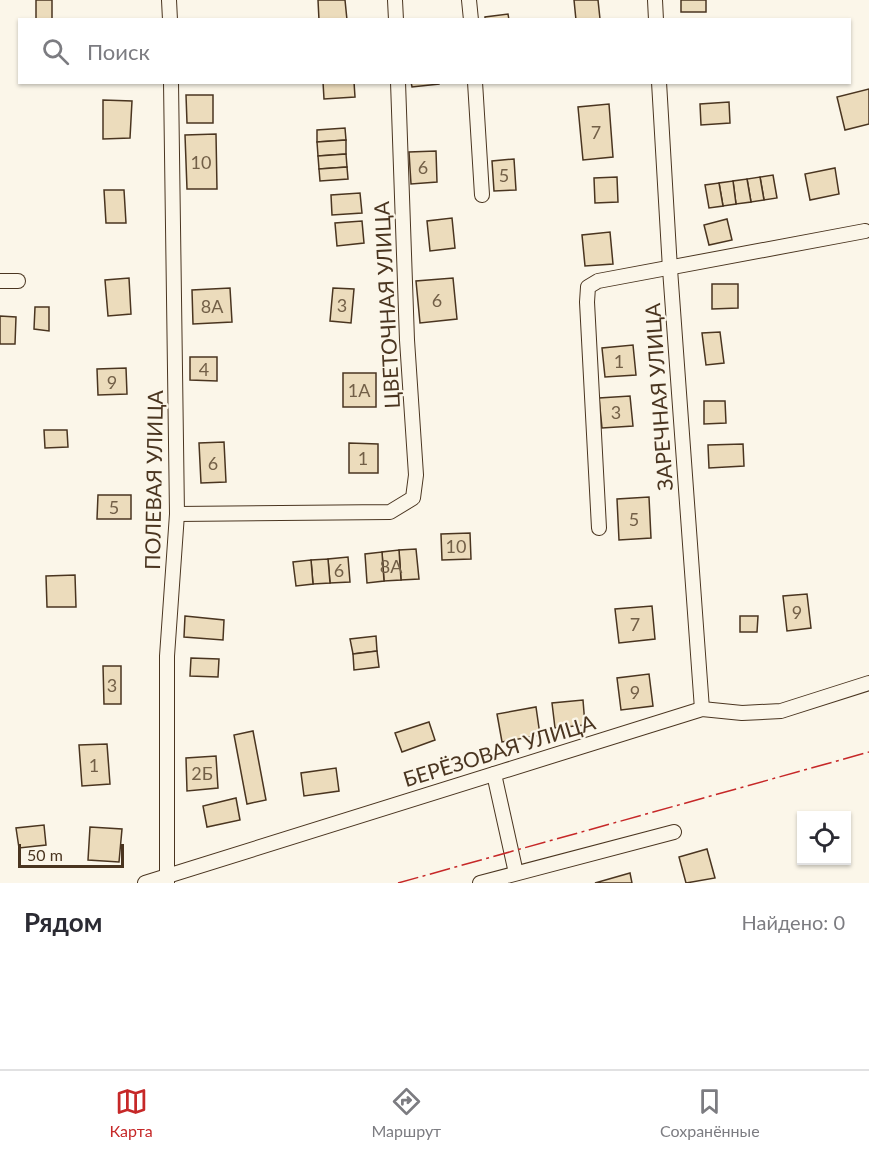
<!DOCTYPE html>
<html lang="ru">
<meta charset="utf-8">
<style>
:root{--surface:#fff;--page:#f7f7f7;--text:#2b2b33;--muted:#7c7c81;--line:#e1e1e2;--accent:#c62828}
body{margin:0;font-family:Lato,sans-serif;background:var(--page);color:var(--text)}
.controls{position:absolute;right:18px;bottom:18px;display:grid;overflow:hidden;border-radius:0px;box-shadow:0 2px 4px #0004}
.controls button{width:54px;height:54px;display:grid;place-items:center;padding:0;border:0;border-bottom:2px solid var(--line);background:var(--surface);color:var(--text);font:30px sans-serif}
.scale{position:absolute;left:18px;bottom:15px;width:106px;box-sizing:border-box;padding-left:6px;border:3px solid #4a3520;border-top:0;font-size:16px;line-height:21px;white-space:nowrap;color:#4a3520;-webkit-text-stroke:4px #fbf6e9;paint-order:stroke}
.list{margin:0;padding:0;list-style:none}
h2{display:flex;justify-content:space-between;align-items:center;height:78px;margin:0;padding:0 24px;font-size:26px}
h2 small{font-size:20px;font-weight:400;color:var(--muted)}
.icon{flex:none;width:33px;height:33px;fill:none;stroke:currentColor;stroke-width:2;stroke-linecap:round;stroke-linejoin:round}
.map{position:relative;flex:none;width:869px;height:883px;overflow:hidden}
.search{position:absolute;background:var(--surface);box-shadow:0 2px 4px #0004;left:18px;right:18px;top:18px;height:66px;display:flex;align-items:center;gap:15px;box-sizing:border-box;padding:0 21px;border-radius:0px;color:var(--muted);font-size:22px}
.sheet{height:186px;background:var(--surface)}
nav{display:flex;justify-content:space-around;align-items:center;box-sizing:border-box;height:84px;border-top:2px solid var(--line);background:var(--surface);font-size:16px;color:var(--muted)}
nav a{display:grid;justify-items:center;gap:3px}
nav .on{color:var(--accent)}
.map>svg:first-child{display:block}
</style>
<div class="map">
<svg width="869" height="883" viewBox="0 0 869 883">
<rect width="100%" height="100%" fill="#fbf6e9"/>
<g fill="#ecdcbc" stroke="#4a3520" stroke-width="1.5">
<rect x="36" y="0" width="16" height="20"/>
<path d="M318,0H345L347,20H319Z"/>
<path d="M574,0H598L600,19L576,20Z"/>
<rect x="681" y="0" width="25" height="12"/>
<path d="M508,14L509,20H485V17Z"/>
<path d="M323,82H354L355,97L324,99Z"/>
<path d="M411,82H439V84L412,87Z"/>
<path d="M869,89V124L845,130L837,97Z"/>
<path d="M186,95H213V123H187Z"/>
<path d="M103,100L132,101L130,138L103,139Z"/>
<path d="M729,102L730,123L701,125L700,104Z"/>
<path d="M609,104L613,157L583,160L578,107Z"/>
<path d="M345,128L346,140L317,142V130Z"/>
<path d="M216,134L217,189H187L185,135Z"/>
<path d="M346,140V154L318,156L317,142Z"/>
<path d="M436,151L437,182L411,184L409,152Z"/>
<path d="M346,154L347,167L319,169L318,156Z"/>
<path d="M514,159L516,190L494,191L492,161Z"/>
<path d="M347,167L348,179L320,181L319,169Z"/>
<path d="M835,168L839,194L810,200L805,174Z"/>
<path d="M773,175L777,198L764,200L760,177Z"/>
<path d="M617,177L618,202L595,203L594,178Z"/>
<path d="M760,177L764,200L751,202L747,179Z"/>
<path d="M747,179L751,202L736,204L733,181Z"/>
<path d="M733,181L736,204L723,206L719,183Z"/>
<path d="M719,183L723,206L709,208L705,185Z"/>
<path d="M104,190H124L126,223H106Z"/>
<path d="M360,193L362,213L332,215L331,195Z"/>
<path d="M452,218L455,248L430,251L427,221Z"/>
<path d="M727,219L732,240L709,245L704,225Z"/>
<path d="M362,221L364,243L337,246L335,223Z"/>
<path d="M610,232L613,264L585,266L582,235Z"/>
<path d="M129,278L131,314L108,316L105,280Z"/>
<path d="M453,278L457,319L420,323L416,281Z"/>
<path d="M712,284H738V308L712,309Z"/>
<path d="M230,288L232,322L193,324L192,290Z"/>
<path d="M333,288L354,289L351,323L330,321Z"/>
<path d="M35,307H49V331L34,329Z"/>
<path d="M0,316L16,317L15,344H0Z"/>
<path d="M720,332L724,363L706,365L702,333Z"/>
<path d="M633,345L636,375L605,377L602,348Z"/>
<path d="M190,357H217V381L190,380Z"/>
<path d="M126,368L127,394L98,395L97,369Z"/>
<rect x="343" y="373" width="33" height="34"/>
<path d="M630,396L633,426L602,428L599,398Z"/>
<path d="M704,401H725L726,423L704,424Z"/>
<path d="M44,430H67L68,447L45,448Z"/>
<path d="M224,442L226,482L201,483L199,443Z"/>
<path d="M349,443L378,444V473H349Z"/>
<path d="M743,444L744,466L709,468L708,445Z"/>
<path d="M98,495H131V519H97Z"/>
<path d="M649,497L651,538L619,540L617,499Z"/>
<path d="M470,533L471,559L442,560L441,534Z"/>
<path d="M416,549L419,579L401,580L399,550Z"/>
<path d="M399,550L401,580L384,581L382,552Z"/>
<path d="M382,552L384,581L367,583L365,554Z"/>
<path d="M348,557L350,582L330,583L328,559Z"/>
<path d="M328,559L330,583L313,584L311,560Z"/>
<path d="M311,560L313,584L296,586L293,562Z"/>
<path d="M75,575L76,607H47L46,576Z"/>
<path d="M807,594L811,628L787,631L783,596Z"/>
<path d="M652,606L655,639L619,643L615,609Z"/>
<path d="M185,616L224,620L223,640L184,637Z"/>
<path d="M740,616H758L757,632H740Z"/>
<path d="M376,636L377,651L353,654L350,639Z"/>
<path d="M377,651L379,667L354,670L353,654Z"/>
<path d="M191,658L219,659L218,677L190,676Z"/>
<path d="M103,666H121V704H104Z"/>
<path d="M649,674L653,706L621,710L617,678Z"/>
<path d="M583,700L585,725L555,728L552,703Z"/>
<path d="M536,707L540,735L502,742L497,714Z"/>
<path d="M429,722L435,740L402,752L395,733Z"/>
<path d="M253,731L266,800L247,804L234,735Z"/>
<path d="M107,744L110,784L82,786L79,745Z"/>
<path d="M216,756L218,788L187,791L186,758Z"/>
<path d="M336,768L339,791L304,796L301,773Z"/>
<path d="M236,798L240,820L207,827L203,806Z"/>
<path d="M44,825L46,845L19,848L16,828Z"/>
<path d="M90,827L122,829L119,862L88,860Z"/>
<path d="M707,849L715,878L686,883L679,857Z"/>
<path d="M630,873L632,883H595Z"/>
</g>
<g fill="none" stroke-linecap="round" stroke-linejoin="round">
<g stroke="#4a3520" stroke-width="16">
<g id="minor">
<path d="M169,0L170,20"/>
<path d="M395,0L396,20"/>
<path d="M469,0L471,20"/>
<path d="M655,0L656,20"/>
<path d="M475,82L482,195"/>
<path d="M659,82L670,269L702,709"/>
<path d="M0,281H18"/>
<path d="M177,514L390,512L413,498L416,475L407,340L398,82"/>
<path d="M599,528L587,302L588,287L598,281L865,231"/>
<path d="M494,774L516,873"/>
<path d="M145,883L702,709L742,713L781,711L869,683"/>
<path d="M167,883V656L177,514L171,82"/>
<path d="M480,883L674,832"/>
</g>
</g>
<use href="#minor" stroke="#fbf6e9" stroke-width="14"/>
<path stroke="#c62828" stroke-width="1.5" stroke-dasharray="21 4.5 3 4.5" stroke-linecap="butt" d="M398,883L869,752"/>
</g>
<g text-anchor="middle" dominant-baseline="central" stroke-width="4.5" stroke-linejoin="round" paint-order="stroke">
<g font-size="18" fill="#725f47">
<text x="596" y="132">7</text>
<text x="201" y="162">10</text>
<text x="423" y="167">6</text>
<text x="504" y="175">5</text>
<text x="437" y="300">6</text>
<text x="342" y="305">3</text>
<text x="212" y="306">8А</text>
<text x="619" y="361">1</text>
<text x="204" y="369">4</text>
<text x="112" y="382">9</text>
<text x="359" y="390">1А</text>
<text x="616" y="412">3</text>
<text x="363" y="458">1</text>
<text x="213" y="463">6</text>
<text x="114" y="507">5</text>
<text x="634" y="519">5</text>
<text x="456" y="546">10</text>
<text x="391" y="566">8А</text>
<text x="339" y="570">6</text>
<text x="797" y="612">9</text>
<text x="635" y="624">7</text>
<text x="112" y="685">3</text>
<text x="635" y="692">9</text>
<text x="94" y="765">1</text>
<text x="202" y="773">2Б</text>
</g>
<g font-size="21" fill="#4a3520" stroke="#fbf6e9">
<text transform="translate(386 305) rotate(-93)">ЦВЕТОЧНАЯ УЛИЦА</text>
<text transform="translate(658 397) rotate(-94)">ЗАРЕЧНАЯ УЛИЦА</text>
<text transform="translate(153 480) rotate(-89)">ПОЛЕВАЯ УЛИЦА</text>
<text transform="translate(499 750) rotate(-17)">БЕРЁЗОВАЯ УЛИЦА</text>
</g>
</g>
</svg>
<div class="controls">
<button><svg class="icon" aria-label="locate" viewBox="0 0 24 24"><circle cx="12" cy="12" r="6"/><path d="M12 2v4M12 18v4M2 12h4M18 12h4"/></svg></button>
</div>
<div class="scale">50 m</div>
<div class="search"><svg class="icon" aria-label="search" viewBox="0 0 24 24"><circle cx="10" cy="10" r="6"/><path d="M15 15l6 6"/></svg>Поиск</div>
</div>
<section class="sheet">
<h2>Рядом<small>Найдено: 0</small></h2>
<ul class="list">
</ul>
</section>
<nav>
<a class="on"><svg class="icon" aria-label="map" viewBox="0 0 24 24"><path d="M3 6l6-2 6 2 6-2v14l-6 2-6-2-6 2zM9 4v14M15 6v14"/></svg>Карта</a>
<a><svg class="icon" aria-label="directions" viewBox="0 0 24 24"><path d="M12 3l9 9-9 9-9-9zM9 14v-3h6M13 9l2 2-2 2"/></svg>Маршрут</a>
<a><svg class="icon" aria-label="saved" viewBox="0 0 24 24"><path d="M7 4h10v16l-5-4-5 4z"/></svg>Сохранённые</a>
</nav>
